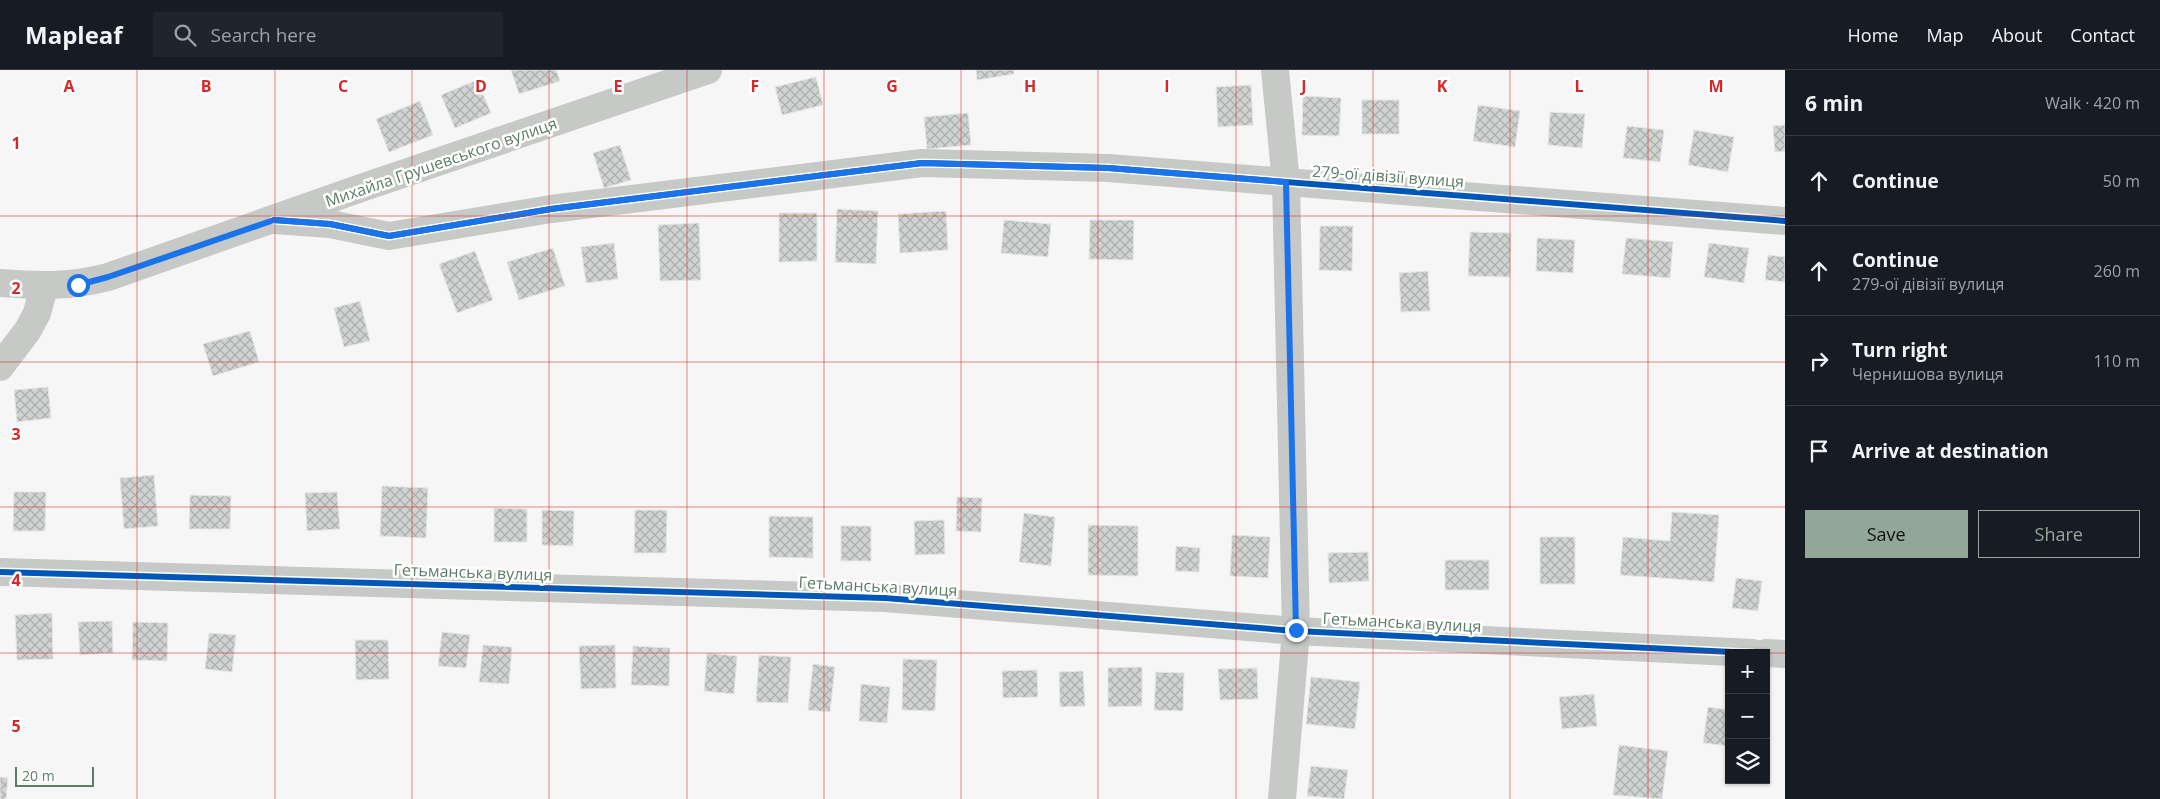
<!DOCTYPE html>
<meta charset="utf-8">
<style>
:root{--surface:#171b24;--page:#20242c;--text:#f1f3f6;--muted:#9ea1a6;--line:#363941;--accent:#93a798}
body{margin:0;font-family:"Open Sans",sans-serif;background:var(--page);color:var(--text)}
.controls{position:absolute;right:15px;bottom:15px;display:grid;overflow:hidden;border-radius:0px;box-shadow:0 1px 4px #0004}
.controls button{width:45px;height:45px;display:grid;place-items:center;padding:0;border:0;border-bottom:1px solid var(--line);background:var(--surface);color:var(--text);font:25px sans-serif}
.scale{position:absolute;left:15px;bottom:12px;width:79px;box-sizing:border-box;padding-left:5px;border:2px solid #5d7d66;border-top:0;font-size:14px;line-height:18px;white-space:nowrap;color:#5d7d66;-webkit-text-stroke:4px #fff;paint-order:stroke}
.stop{position:absolute;width:15px;height:15px;margin:-11px;border:4px solid #1a73e8;border-radius:50%;background:#fff}
.stop.end{background:#1a73e8;border-color:#fff;box-shadow:0 1px 5px #0008}
.list{margin:0;padding:0;list-style:none}
h2{display:flex;justify-content:space-between;align-items:center;height:65px;margin:0;padding:0 20px;font-size:21px}
h2 small{font-size:16px;font-weight:400;color:var(--muted)}
.list li{display:grid;grid-template-columns:32px 1fr auto;gap:15px;align-items:center;box-sizing:border-box;height:90px;padding:0 20px;border-top:1px solid var(--line)}
.list b{display:block;font-size:19px;white-space:nowrap}
.list p{margin:0;font-size:16px;white-space:nowrap;color:var(--muted)}
.list em{font-size:16px;font-style:normal;color:var(--muted)}
.actions{display:flex;gap:10px;padding:15px 20px}
.actions a{flex:1;padding:11px 0;border:1px solid var(--accent);border-radius:0px;text-align:center;font-size:18px;color:var(--accent)}
.actions .main{background:var(--accent);color:#111}
.icon{flex:none;width:28px;height:28px;fill:none;stroke:currentColor;stroke-width:2;stroke-linecap:round;stroke-linejoin:round}
.map{position:relative;flex:none;width:1785px;height:729px;overflow:hidden}
header{display:flex;align-items:center;gap:30px;box-sizing:border-box;height:70px;padding:0 25px;background:var(--surface);border-bottom:1px solid var(--line)}
header strong{font-size:24px}
nav{display:flex;gap:28px;margin-inline-start:auto;font-size:18px}
.search{width:350px;height:45px;background:var(--page);display:flex;align-items:center;gap:12px;box-sizing:border-box;padding:0 18px;border-radius:0px;color:var(--muted);font-size:19px}
main{display:flex}
aside{flex:1;background:var(--surface)}
.map>svg:first-child{display:block}
</style>
<header>
<strong>Mapleaf</strong>
<div class="search"><svg class="icon" aria-label="search" viewBox="0 0 24 24"><circle cx="10" cy="10" r="6"/><path d="M15 15l6 6"/></svg>Search here</div>
<nav><a>Home</a><a>Map</a><a>About</a><a>Contact</a></nav>
</header>
<main>
<div class="map">
<svg width="1785" height="729" viewBox="0 0 1785 729">
<defs>
<pattern id="building-cross-hatch" width="8" height="8" patternUnits="userSpaceOnUse" patternTransform="scale(1.25)"><rect width="8" height="8" fill="#d0d3d1"/><path d="M0 0l8 8M0 8l8-8" fill="none" stroke="#acb0ad"/></pattern>
</defs>
<rect width="100%" height="100%" fill="#f7f6f6"/>
<g fill="url(#building-cross-hatch)" stroke="#e6e6e6">
<path d="M511,0H556L560,11L519,24Z"/>
<path d="M976,0H1014V4L977,10Z"/>
<path d="M816,7L823,35L782,45L775,17Z"/>
<path d="M477,10L491,43L455,58L441,25Z"/>
<path d="M1251,15L1253,55L1218,57L1216,17Z"/>
<path d="M1303,26L1341,28L1339,66L1302,65Z"/>
<rect x="1362" y="30" width="37" height="34"/>
<path d="M420,31L433,65L389,82L376,49Z"/>
<path d="M1478,35L1520,41L1515,77L1473,71Z"/>
<path d="M1550,42L1585,44L1582,78L1548,75Z"/>
<path d="M968,43L971,75L927,79L924,47Z"/>
<path d="M1785,55V81L1775,82L1773,56Z"/>
<path d="M1627,56L1664,60L1660,92L1623,88Z"/>
<path d="M1694,60L1734,67L1728,102L1688,95Z"/>
<path d="M620,75L631,110L604,118L593,83Z"/>
<path d="M837,139L878,141L876,194L835,192Z"/>
<path d="M946,141L948,180L900,183L898,144Z"/>
<path d="M779,143H817V191L779,192Z"/>
<path d="M1004,150L1051,154L1048,187L1001,183Z"/>
<path d="M1090,150H1134L1133,190L1089,189Z"/>
<path d="M699,153L701,210L660,211L658,155Z"/>
<path d="M1320,156H1353L1352,201L1319,200Z"/>
<path d="M1470,162L1511,163L1510,207L1468,206Z"/>
<path d="M1537,168L1575,170L1573,203L1536,201Z"/>
<path d="M1626,168L1673,172L1670,208L1622,204Z"/>
<path d="M614,173L618,209L586,213L581,177Z"/>
<path d="M1709,173L1749,178L1744,213L1704,207Z"/>
<path d="M553,178L565,216L519,230L507,192Z"/>
<path d="M475,181L493,230L457,243L439,194Z"/>
<path d="M1768,185L1785,187V212L1765,210Z"/>
<path d="M1428,201L1430,241L1401,242L1399,203Z"/>
<path d="M360,231L370,271L344,277L334,238Z"/>
<path d="M250,261L259,292L213,306L203,274Z"/>
<path d="M48,317L51,348L17,352L14,320Z"/>
<path d="M154,405L158,456L124,459L120,408Z"/>
<path d="M382,416L428,418L426,468L380,466Z"/>
<path d="M14,422H46L45,461H13Z"/>
<path d="M337,422L340,459L307,461L305,423Z"/>
<path d="M190,425L231,426L230,459H189Z"/>
<path d="M957,427L982,428L981,462L956,461Z"/>
<path d="M494,438L527,439V472H494Z"/>
<path d="M542,440L574,441L573,476L542,475Z"/>
<path d="M635,440H667L666,483H634Z"/>
<path d="M1672,442L1719,445L1714,512L1620,505L1623,467L1670,471Z"/>
<path d="M1024,443L1055,447L1051,496L1019,492Z"/>
<path d="M769,446L813,447V488L769,487Z"/>
<path d="M944,450L945,484L915,485L914,451Z"/>
<path d="M1088,455L1138,456V506L1088,505Z"/>
<rect x="841" y="456" width="30" height="35"/>
<path d="M1232,465L1270,467L1268,508L1230,506Z"/>
<rect x="1540" y="467" width="35" height="47"/>
<path d="M1176,476L1200,478L1199,502L1175,501Z"/>
<path d="M1368,482L1369,511L1329,513L1328,483Z"/>
<rect x="1445" y="490" width="44" height="30"/>
<path d="M1736,508L1762,511L1758,541L1732,538Z"/>
<path d="M52,543L53,589L17,590L15,545Z"/>
<path d="M112,551L113,583L80,585L78,552Z"/>
<path d="M133,552L168,553L167,591L132,590Z"/>
<path d="M442,562L470,565L466,598L438,596Z"/>
<path d="M209,563L236,565L232,602L205,599Z"/>
<path d="M355,570H388L389,609L356,610Z"/>
<path d="M483,575L512,577L509,614L479,612Z"/>
<path d="M615,575L616,618L581,619L579,576Z"/>
<path d="M633,576L670,578L669,616L631,615Z"/>
<path d="M707,583L737,586L734,624L704,621Z"/>
<path d="M759,585L791,587L788,633L756,632Z"/>
<path d="M903,589L937,590L935,641L902,640Z"/>
<path d="M813,594L835,597L830,642L808,640Z"/>
<path d="M1142,597V636L1108,637V598Z"/>
<path d="M1257,598L1258,629L1220,630L1218,599Z"/>
<path d="M1037,600L1038,627L1003,628L1002,601Z"/>
<path d="M1083,601L1085,636L1060,637L1059,602Z"/>
<path d="M1156,602L1184,603L1183,641L1154,640Z"/>
<path d="M1311,607L1360,612L1355,659L1306,654Z"/>
<path d="M861,614L890,617L887,653L859,651Z"/>
<path d="M1594,624L1597,656L1562,659L1559,627Z"/>
<path d="M1708,637L1729,640V676L1703,673Z"/>
<path d="M1619,675L1668,681L1662,729L1613,725Z"/>
<path d="M1311,696L1348,700L1344,729L1307,726Z"/>
<path d="M0,707L8,708L6,729H0Z"/>
</g>
<g fill="none" stroke-linecap="round" stroke-linejoin="round">
<g stroke="#c6c9c6" stroke-width="28">
<path d="M1275,0L1286,112L1296,561L1282,729"/>
<path d="M274,150L330,154L389,166L551,139L922,93L1108,98L1785,151"/>
<path d="M0,213C39,216 70,217 108,207L364,117L708,0"/>
<path d="M0,297L28,260L37,243L44,217"/>
<path d="M0,502L885,528L1296,561L1753,583"/>
<path d="M1766,583L1785,584"/>
</g>
<g stroke="#fff" stroke-width="9">
<g id="cycleway">
<path d="M274,150L330,154L389,166L551,139L922,93L1108,98L1785,151"/>
<path d="M0,502L885,528L1296,561L1753,583"/>
</g>
</g>
<use href="#cycleway" stroke="#0057b8" stroke-width="6"/>
</g>
<g fill="none" stroke-linecap="round" stroke-linejoin="round">
<path stroke="#1a73e8" stroke-width="6" d="M78,215L108,207L274,150L330,154L389,166L551,139L922,93L1108,98L1286,112L1296,560"/>
</g>
<path fill="none" stroke="#d62828" stroke-width="1" stroke-opacity="0.55" d="M137,0V729M275,0V729M412,0V729M549,0V729M687,0V729M824,0V729M961,0V729M1098,0V729M1236,0V729M1373,0V729M1510,0V729M1648,0V729M0,146H1785M0,292H1785M0,437H1785M0,583H1729M1766,583H1785"/>
<g text-anchor="middle" dominant-baseline="central" stroke-width="5" stroke-linejoin="round" paint-order="stroke">
<g font-size="16" fill="#5d7d66" stroke="#fff">
<text transform="translate(441 92) rotate(-19)">Михайла Грушевського вулиця</text>
<text transform="translate(1388 106) rotate(4)">279-ої дівізії вулиця</text>
<text transform="translate(473 502) rotate(2)">Гетьманська вулиця</text>
<text transform="translate(878 516) rotate(3)">Гетьманська вулиця</text>
<text transform="translate(1402 552) rotate(3)">Гетьманська вулиця</text>
</g>
</g>
<g font-size="16" text-anchor="middle" font-weight="bold" fill="#d62828" stroke="#fff" stroke-width="5" stroke-linejoin="round" paint-order="stroke">
<text x="69" y="22">A</text>
<text x="206" y="22">B</text>
<text x="343" y="22">C</text>
<text x="481" y="22">D</text>
<text x="618" y="22">E</text>
<text x="755" y="22">F</text>
<text x="892" y="22">G</text>
<text x="1030" y="22">H</text>
<text x="1167" y="22">I</text>
<text x="1304" y="22">J</text>
<text x="1442" y="22">K</text>
<text x="1579" y="22">L</text>
<text x="1716" y="22">M</text>
<text x="16" y="79">1</text>
<text x="16" y="224">2</text>
<text x="16" y="370">3</text>
<text x="16" y="516">4</text>
<text x="16" y="662">5</text>
</g>
</svg>
<div class="controls">
<button>+</button>
<button>−</button>
<button><svg class="icon" aria-label="layers" viewBox="0 0 24 24"><path d="M12 4l9 5-9 5-9-5zM3 14l9 5 9-5"/></svg></button>
</div>
<div class="scale">20 m</div>
<div class="stop" style="left:78px;top:215px"></div>
<div class="stop end" style="left:1296px;top:560px"></div>
</div>
<aside>
<h2>6 min<small>Walk · 420 m</small></h2>
<ul class="list">
<li><svg class="icon" aria-label="ahead" viewBox="0 0 24 24"><path d="M12 20V5M6 11l6-6 6 6"/></svg><div><b>Continue</b></div><em>50 m</em></li>
<li><svg class="icon" aria-label="ahead" viewBox="0 0 24 24"><path d="M12 20V5M6 11l6-6 6 6"/></svg><div><b>Continue</b><p>279-ої дівізії вулиця</p></div><em>260 m</em></li>
<li><svg class="icon" aria-label="right" viewBox="0 0 24 24"><path d="M7 20v-9h11M14 6l5 5-5 5"/></svg><div><b>Turn right</b><p>Чернишова вулиця</p></div><em>110 m</em></li>
<li><svg class="icon" aria-label="arrive" viewBox="0 0 24 24"><path d="M6 21V4h12l-3 4 3 4H6"/></svg><div><b>Arrive at destination</b></div></li>
</ul>
<div class="actions"><a class="main">Save</a><a>Share</a></div>
</aside>
</main>
